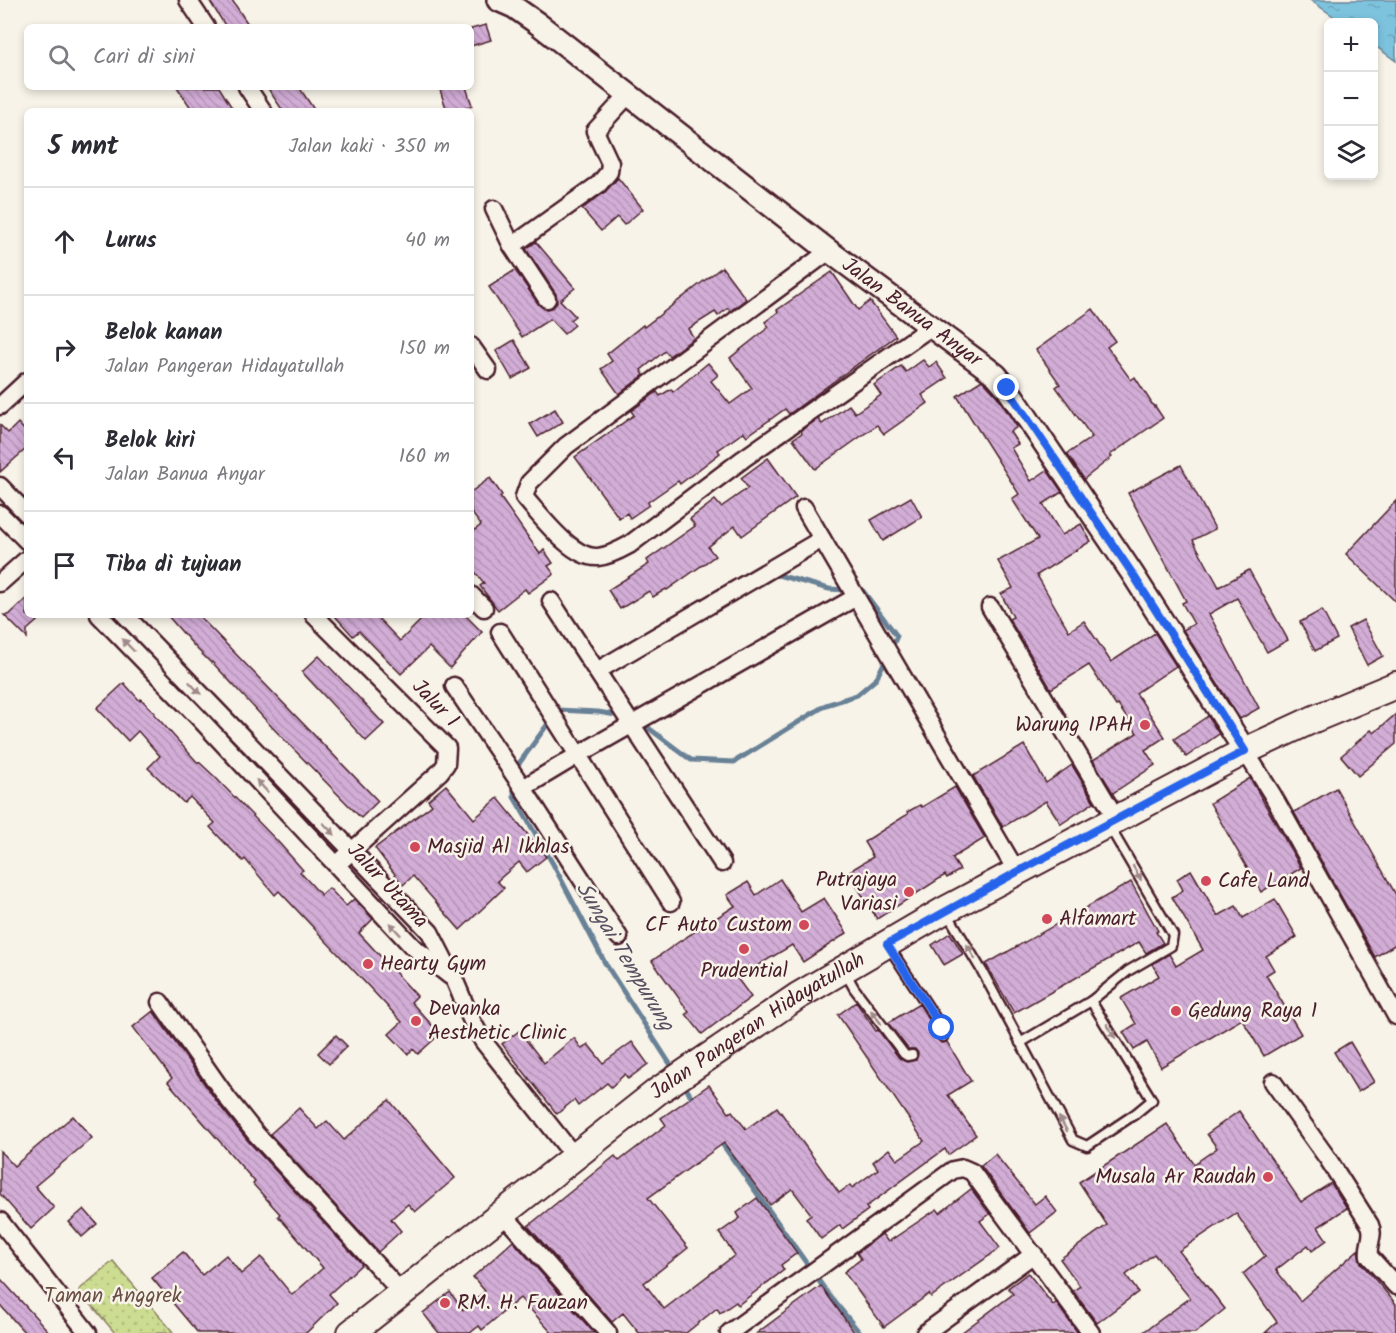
<!DOCTYPE html>
<html lang="id">
<meta charset="utf-8">
<style>
:root{--surface:#fff;--page:#f7f7f7;--text:#2b2b33;--muted:#7c7c81;--line:#e1e1e2}
body{margin:0;font-family:Kalam,sans-serif;background:var(--page);color:var(--text)}
.controls{position:absolute;right:18px;top:18px;display:grid;overflow:hidden;border-radius:9px;box-shadow:0 3px 9px #0003}
.controls button{width:54px;height:54px;display:grid;place-items:center;padding:0;border:0;border-bottom:2px solid var(--line);background:var(--surface);color:var(--text);font:30px sans-serif}
.stop{position:absolute;width:18px;height:18px;margin:-14px;border:4px solid #2563eb;border-radius:50%;background:#fff}
.stop.end{background:#2563eb;border-color:#fff;box-shadow:0 2px 6px #0008}
.list{margin:0;padding:0;list-style:none}
h2{display:flex;justify-content:space-between;align-items:center;height:78px;margin:0;padding:0 24px;font-size:26px}
h2 small{font-size:20px;font-weight:400;color:var(--muted)}
.list li{display:grid;grid-template-columns:39px 1fr auto;gap:18px;align-items:center;box-sizing:border-box;height:108px;padding:0 24px;border-top:2px solid var(--line)}
.list b{display:block;font-size:22px;white-space:nowrap}
.list p{margin:0;font-size:20px;white-space:nowrap;color:var(--muted)}
.list em{font-size:20px;font-style:normal;color:var(--muted)}
.icon{flex:none;width:33px;height:33px;fill:none;stroke:currentColor;stroke-width:2;stroke-linecap:round;stroke-linejoin:round}
.map{position:relative;flex:none;width:1396px;height:1333px;overflow:hidden}
.search{position:absolute;background:var(--surface);box-shadow:0 3px 9px #0003;left:24px;top:24px;width:450px;height:66px;display:flex;align-items:center;gap:15px;box-sizing:border-box;padding:0 21px;border-radius:9px;color:var(--muted);font-size:22px}
.panel{position:absolute;background:var(--surface);box-shadow:0 3px 9px #0003;left:24px;top:108px;width:450px;height:510px;border-radius:9px}
.map>svg:first-child{display:block}
</style>
<div class="map">
<svg width="1396" height="1333" viewBox="0 0 1396 1333">
<defs>
<pattern id="garden-dots" width="8" height="8" patternUnits="userSpaceOnUse" patternTransform="scale(1.5)"><rect width="8" height="8" fill="#ccdd91"/><path d="M2 2h.1M6 6h.1" fill="none" stroke="#b1bd7d" stroke-width="1.8" stroke-linecap="round"/></pattern>
<pattern id="water-ripples" width="26" height="14" patternUnits="userSpaceOnUse" patternTransform="scale(1.5)"><rect width="26" height="14" fill="#7dc3de"/><path d="M2 4q2-2 4 0t4 0M15 11q2-2 4 0t4 0" fill="none" stroke="#6ea7bf"/></pattern>
<pattern id="building-back-hatch" width="6" height="6" patternUnits="userSpaceOnUse" patternTransform="scale(1.5)"><rect width="6" height="6" fill="#d2add6"/><path d="M-1 5l2 2M0 0l6 6M5-1l2 2" fill="none" stroke="#b694b8"/></pattern>
</defs>
<rect width="100%" height="100%" fill="#f7f3e8"/>
<filter id="ink" filterUnits="userSpaceOnUse"><feTurbulence type="fractalNoise" baseFrequency=".0167" numOctaves="2"/><feDisplacementMap in="SourceGraphic" scale="12" xChannelSelector="R" yChannelSelector="G"/><feConvolveMatrix kernelMatrix="1 2 1 2 8 2 1 2 1" color-interpolation-filters="sRGB"/></filter>
<g filter="url(#ink)">
<path fill="url(#garden-dots)" stroke="#8b7e5e" stroke-width="1.5" d="M113,1261L173,1332L172,1333H115L79,1290Z"/>
<path fill="url(#water-ripples)" stroke="#698196" stroke-width="1.5" d="M1310,0H1396V61L1374,45V22H1342Z"/>
<g fill="none" stroke-linecap="round" stroke-linejoin="round">
<g stroke="#698196" stroke-width="5">
<path d="M778,575L829,589L863,591L897,636L891,649"/>
<path d="M642,723L691,760L734,762L826,705L857,695L876,679L887,657"/>
<path d="M515,769L558,710L598,712L622,716"/>
<path d="M514,785V797L553,864L605,963L674,1070"/>
<path d="M683,1083L695,1103"/>
<path d="M718,1138L826,1291L860,1333"/>
</g>
</g>
<g fill="url(#building-back-hatch)" stroke="#4a1f2b" stroke-width="1.5">
<path d="M209,0H232L250,27H226Z"/>
<path d="M486,25L491,40L471,46V29Z"/>
<path d="M177,87H219L234,111H193Z"/>
<path d="M267,87H299L315,111H283Z"/>
<path d="M439,87H466L472,105L455,111H447Z"/>
<path d="M618,178L643,209L624,225L617,217L601,231L582,209L605,192Z"/>
<path d="M536,242L575,288L560,300L575,316L570,320L575,325L564,334L550,319L522,337L489,287L515,270L539,305L547,309L553,307L557,303L556,294L526,249Z"/>
<path d="M722,267L746,299L730,311L728,308L718,316L715,312L688,329L694,338L669,356L665,351L641,370L644,375L619,394L601,369L612,361L607,354L643,325L644,327Z"/>
<path d="M832,272L858,310L870,301L896,336L789,414L785,409L747,436L744,432L718,450L720,453L680,484L678,481L648,502L649,505L630,518L627,513L619,518L575,457L634,415L631,411L657,392L660,396L671,389L673,392L708,363L718,375L711,381L730,404L752,388L730,358L769,327L765,322L778,312L777,310Z"/>
<path d="M1093,309L1115,341L1107,347L1131,380L1135,377L1154,407L1155,406L1163,418L1110,455L1112,457L1084,479L1067,454L1092,437L1056,387L1060,384L1036,350Z"/>
<path d="M514,340L531,368L512,379L496,351Z"/>
<path d="M923,360L929,367L936,362L947,378L922,395L928,403L884,434L877,425L815,469L793,439L802,433L801,431L818,419L822,424L849,405L855,413L881,395L874,385L901,366L906,372Z"/>
<path d="M982,380L997,396L1017,427L1010,432L1018,444L1011,448L1031,481L1047,470L1062,492L1043,504L1062,535L1081,524L1091,541L1037,575L1069,631L1084,621L1111,662L1155,633L1176,666L1136,693L1165,737L1145,750L1155,765L1113,793L1093,760L1137,733L1118,705L1116,706L1089,665L1051,689L1009,619L1013,617L1001,594L1013,588L998,561L1038,539L1012,499L1019,494L957,396Z"/>
<path d="M555,409L563,422L538,437L530,424Z"/>
<path d="M18,423L27,433V448L0,472V425L8,433Z"/>
<path d="M768,458L796,497L742,536L735,526L708,547L715,556L667,590L666,589L653,597L649,591L620,609L608,590L649,564L647,560L695,526L690,519L715,500L721,507L748,488L741,478Z"/>
<path d="M1181,465L1215,529L1193,540L1219,587L1249,570L1288,640L1267,652L1237,598L1209,614L1259,708L1240,719L1183,630L1194,624L1182,603L1186,601L1128,493Z"/>
<path d="M490,478L502,495L500,497L540,554L544,550L553,563L548,566L554,574L528,593L525,589L498,610L480,586L484,583L471,567V533L481,525L471,512V492Z"/>
<path d="M911,497L922,517L883,541L871,520Z"/>
<path d="M1396,501V602L1346,554Z"/>
<path d="M27,598V615H44L27,630V638L4,615H9Z"/>
<path d="M1322,610L1337,639L1315,651L1300,622Z"/>
<path d="M167,615H198L378,801L361,818L272,727L212,662L211,663L196,648Z"/>
<path d="M334,615H375L400,641L426,615H465L482,632L450,668L429,647L401,674L359,631L353,636Z"/>
<path d="M1363,620L1383,656L1367,665L1348,628Z"/>
<path d="M319,656L384,724L366,741L302,672Z"/>
<path d="M124,683L140,701L141,699L155,713L154,714L198,763L199,762L214,776L280,844L303,870L300,872L321,895L329,888L346,906L354,899L373,919L359,933L417,996L411,1002L440,1034L418,1054L413,1049L408,1054L389,1034L402,1022L279,891L275,895L245,859L243,861L223,841L210,827L215,823L190,797L184,803L148,768L160,756L138,731L128,741L97,708Z"/>
<path d="M1396,714V744L1358,776L1341,756L1371,730L1374,733Z"/>
<path d="M1208,716L1219,734L1186,757L1174,739Z"/>
<path d="M1024,745L1046,783L1072,765L1094,802L1061,824L1046,801L1003,827L973,776Z"/>
<path d="M1250,778L1301,868L1261,892L1210,803Z"/>
<path d="M446,785L474,819L498,798L546,857L527,872L519,862L497,881L504,888L460,930L413,876L403,885L375,848L432,805L428,800Z"/>
<path d="M955,787L985,838L952,858L960,870L947,878L945,875L877,919L848,872L873,857L864,842L908,814L907,812L920,805L922,807Z"/>
<path d="M1336,788L1396,895V944L1375,957L1294,812Z"/>
<path d="M1191,870L1218,916L1236,906L1243,918L1275,899L1297,937L1266,956L1274,970L1266,975L1301,1034L1264,1056L1242,1019L1161,1067L1147,1042L1134,1050L1123,1032L1136,1024L1121,998L1159,976L1152,964L1169,954L1176,966L1203,950L1172,897L1183,890L1177,879Z"/>
<path d="M780,879L801,912L824,898L847,933L803,962L792,945L737,978L751,997L702,1034L686,1014L689,1012L652,961L680,941L735,906L727,895L748,882L756,895Z"/>
<path d="M1131,882L1158,931L1156,932L1163,943L1146,953L1139,942L1014,1013L986,964Z"/>
<path d="M950,933L963,954L944,965L932,945Z"/>
<path d="M856,1002L876,1031L878,1030L899,1058L907,1062L916,1060L918,1053L915,1049H908L888,1023L919,1004L936,1030L938,1040L941,1043L947,1042L971,1081L948,1095L976,1135L948,1155L945,1149L866,1207L868,1210L842,1229L840,1225L821,1239L806,1218L811,1214L792,1189L770,1205L724,1143L648,1198L688,1248L644,1283L664,1309L735,1255L719,1233L740,1218L737,1213L757,1198L797,1253L781,1265L784,1270L738,1305L736,1302L720,1313L717,1308L686,1333H639L623,1313L612,1322L528,1226L615,1156L619,1161L666,1125L661,1118L709,1085L729,1113L732,1111L746,1129L777,1107L839,1193L850,1185L852,1188L878,1169L873,1162L889,1149L897,1160L924,1141L838,1015Z"/>
<path d="M153,1011L220,1106L248,1141L362,1264L329,1294L337,1303L306,1333H198L152,1278L183,1252L202,1275L226,1255L241,1274L261,1257L292,1295L323,1268L278,1216L280,1214L253,1184L255,1182L168,1082L172,1078L133,1027Z"/>
<path d="M519,1031L544,1063L574,1038L582,1049L588,1044L603,1063L632,1042L648,1064L628,1079L625,1074L611,1087L607,1083L578,1106L574,1100L557,1114L502,1044Z"/>
<path d="M336,1035L347,1046L329,1064L318,1053Z"/>
<path d="M1350,1042L1374,1082L1358,1092L1334,1052Z"/>
<path d="M389,1100L455,1178L415,1212L408,1204L391,1219L401,1231L378,1252L270,1134L299,1108L318,1129L327,1121L344,1140Z"/>
<path d="M1239,1111L1301,1202L1331,1183L1347,1208L1318,1227L1327,1240L1312,1251L1308,1245L1276,1270L1300,1301L1358,1250L1361,1263L1396,1304V1333H1265L1277,1322L1243,1274L1265,1256L1236,1213L1179,1251L1225,1309L1195,1333H1142L1190,1298L1154,1254L1126,1275L1138,1292L1097,1323L1073,1291L1080,1286L1060,1259L1107,1225L1079,1182L1167,1124L1194,1164L1217,1148L1207,1134Z"/>
<path d="M73,1116L92,1138L35,1186L54,1208L31,1229L0,1194V1151L14,1166Z"/>
<path d="M995,1154L1035,1204L1045,1196L1057,1212L1030,1233L981,1166Z"/>
<path d="M971,1189L990,1214L980,1221L1000,1248L931,1297L929,1294L884,1327L844,1272L861,1259L857,1253L882,1234L888,1242L937,1209L940,1213Z"/>
<path d="M84,1209L97,1224L82,1237L69,1222Z"/>
<path d="M513,1241L594,1333H552L520,1298L482,1330L479,1326L470,1333H439L423,1313L450,1292L463,1310L485,1291L473,1277Z"/>
<path d="M1028,1273L1053,1305L1056,1303L1078,1333H961L1013,1294L1008,1288Z"/>
<path d="M0,1278L50,1333H25L0,1305Z"/>
<path d="M821,1286L855,1333H757L796,1304Z"/>
</g>
<g fill="none" stroke-linecap="round" stroke-linejoin="round">
<g stroke="#4a1f2b" stroke-width="13">
<g id="service">
<path d="M947,913L982,971L1073,1140L1087,1146L1135,1114L1152,1100L1091,1001L1128,971L1171,946L1173,935L1109,826"/>
<path d="M889,947L942,1028L943,1037"/>
<path d="M845,972L854,988L904,1054L907,1056L912,1055"/>
<path d="M1020,1043L1091,1001"/>
</g>
</g>
<g stroke="#4a1f2b" stroke-width="21">
<g id="minor">
<path d="M188,0L206,27"/>
<path d="M247,87L263,111"/>
<path d="M494,209L512,246L547,299"/>
<path d="M512,246L599,184L609,172L610,163L595,131L629,94"/>
<path d="M829,251L566,446L529,483L524,497C540,515 572,559 598,557C609,556 620,550 629,545L743,459L932,326"/>
<path d="M471,346L488,370"/>
<path d="M0,406L27,381"/>
<path d="M0,486L27,514"/>
<path d="M804,508L1017,872"/>
<path d="M0,514L27,541"/>
<path d="M0,583L27,559"/>
<path d="M471,595L484,608"/>
<path d="M551,601L722,863"/>
<path d="M990,607L1116,818"/>
<path d="M99,615L198,717L412,946L450,976"/>
<path d="M125,615L430,932L455,981L471,1019L483,1041L574,1156"/>
<path d="M314,615L447,748L446,764L440,772L343,859"/>
<path d="M500,632L671,902"/>
<path d="M597,671L822,539"/>
<path d="M454,686L523,788L619,937"/>
<path d="M1245,751L1272,794L1396,1016"/>
<path d="M523,788L578,755L856,597"/>
<path d="M160,1002L228,1099L256,1134L402,1293"/>
<path d="M1273,1082L1328,1159L1370,1225C1375,1236 1367,1244 1369,1256L1396,1286"/>
<path d="M502,1213L608,1333"/>
<path d="M0,1221L88,1333"/>
<path d="M729,1333L953,1170L963,1168L972,1172L1091,1333"/>
<path d="M925,1333L1034,1254"/>
</g>
</g>
<g stroke="#4a1f2b" stroke-width="26">
<g id="tertiary">
<path id="s1" d="M498,0L514,7L537,23L829,251L996,375L1007,388L1132,573L1245,751"/>
</g>
</g>
<g stroke="#4a1f2b" stroke-width="30">
<g id="primary">
<path id="s2" d="M351,1333L658,1091L798,996L945,910L1245,751L1314,719L1396,685"/>
</g>
</g>
<use href="#service" stroke="#f7f3e8" stroke-width="8"/>
<use href="#minor" stroke="#f7f3e8" stroke-width="16"/>
<use href="#tertiary" stroke="#f7f3e8" stroke-width="21"/>
<use href="#primary" stroke="#f7f3e8" stroke-width="26"/>
</g>
<defs><path id="oneway-solid" d="M-6-.8H1V-3.2L6.5 0L1 3.2V.8H-6Z" transform="scale(1.5)"/></defs>
<g fill="#a0898a">
<use href="#oneway-solid" transform="translate(128 645) rotate(-134)"/>
<use href="#oneway-solid" transform="translate(195 688) rotate(46)"/>
<use href="#oneway-solid" transform="translate(262 786) rotate(-133)"/>
<use href="#oneway-solid" transform="translate(329 829) rotate(46)"/>
<use href="#oneway-solid" transform="translate(1137 873) rotate(60)"/>
<use href="#oneway-solid" transform="translate(395 929) rotate(-133)"/>
<use href="#oneway-solid" transform="translate(971 952) rotate(-120)"/>
<use href="#oneway-solid" transform="translate(876 1017) rotate(-127)"/>
<use href="#oneway-solid" transform="translate(1111 1031) rotate(59)"/>
<use href="#oneway-solid" transform="translate(1063 1124) rotate(-120)"/>
</g>
</g>
<g fill="none" stroke-linecap="round" stroke-linejoin="round" filter="url(#ink)">
<path stroke="#2563eb" stroke-width="8" d="M942,1028L887,944L1017,872L1245,751L1132,573L1007,388"/>
</g>
<g fill="#d1495b" stroke="#f7f3e8" stroke-width="2">
<circle cx="1145" cy="725" r="6"/>
<circle cx="415" cy="847" r="6"/>
<circle cx="1206" cy="881" r="6"/>
<circle cx="909" cy="892" r="6"/>
<circle cx="1047" cy="919" r="6"/>
<circle cx="804" cy="925" r="6"/>
<circle cx="744" cy="949" r="6"/>
<circle cx="368" cy="964" r="6"/>
<circle cx="1176" cy="1011" r="6"/>
<circle cx="416" cy="1021" r="6"/>
<circle cx="1268" cy="1177" r="6"/>
<circle cx="445" cy="1303" r="6"/>
</g>
<g text-anchor="middle" dominant-baseline="central" stroke-width="5" stroke-linejoin="round" paint-order="stroke">
<g font-size="21" fill="#4a1f2b" stroke="#f7f3e8">
<text stroke="none"><textPath href="#s1" startOffset="519">Jalan Banua Anyar</textPath></text>
<text transform="translate(435 704) rotate(46)">Jalur 1</text>
<text transform="translate(387 886) rotate(47)">Jalur Utama</text>
<text stroke="none"><textPath href="#s2" startOffset="510">Jalan Pangeran Hidayatullah</textPath></text>
</g>
<g font-size="21" fill="#4a1f2b" stroke="#f7f3e8" text-anchor="start">
<text x="1133" y="725" text-anchor="end">Warung IPAH</text>
<text x="427" y="847">Masjid Al Ikhlas</text>
<text x="897" y="880" text-anchor="end">Putrajaya<tspan x="897" dy="24">Variasi</tspan></text>
<text x="1218" y="881">Cafe Land</text>
<text x="1059" y="919">Alfamart</text>
<text x="792" y="925" text-anchor="end">CF Auto Custom</text>
<text x="380" y="964">Hearty Gym</text>
<text x="744" y="971" text-anchor="middle">Prudential</text>
<text x="428" y="1009">Devanka<tspan x="428" dy="24">Aesthetic Clinic</tspan></text>
<text x="1188" y="1011">Gedung Raya 1</text>
<text x="1256" y="1177" text-anchor="end">Musala Ar Raudah</text>
<text x="457" y="1303">RM. H. Fauzan</text>
</g>
<g font-size="21" fill="#6a4e44" stroke="#f7f3e8">
<text x="113" y="1296">Taman Anggrek</text>
</g>
<g font-size="22" font-style="italic" fill="#595061" stroke="#f7f3e8">
<text transform="translate(624 957) rotate(59)">Sungai Tempurung</text>
</g>
</g>
</svg>
<div class="controls">
<button>+</button>
<button>−</button>
<button><svg class="icon" aria-label="layers" viewBox="0 0 24 24"><path d="M12 4l9 5-9 5-9-5zM3 14l9 5 9-5"/></svg></button>
</div>
<div class="stop" style="left:942px;top:1028px"></div>
<div class="stop end" style="left:1007px;top:388px"></div>
<div class="search"><svg class="icon" aria-label="search" viewBox="0 0 24 24"><circle cx="10" cy="10" r="6"/><path d="M15 15l6 6"/></svg>Cari di sini</div>
<section class="panel">
<h2>5 mnt<small>Jalan kaki · 350 m</small></h2>
<ul class="list">
<li><svg class="icon" aria-label="ahead" viewBox="0 0 24 24"><path d="M12 20V5M6 11l6-6 6 6"/></svg><div><b>Lurus</b></div><em>40 m</em></li>
<li><svg class="icon" aria-label="right" viewBox="0 0 24 24"><path d="M7 20v-9h11M14 6l5 5-5 5"/></svg><div><b>Belok kanan</b><p>Jalan Pangeran Hidayatullah</p></div><em>150 m</em></li>
<li><svg class="icon" aria-label="left" viewBox="0 0 24 24"><path d="M17 20v-9H6M10 6l-5 5 5 5"/></svg><div><b>Belok kiri</b><p>Jalan Banua Anyar</p></div><em>160 m</em></li>
<li><svg class="icon" aria-label="arrive" viewBox="0 0 24 24"><path d="M6 21V4h12l-3 4 3 4H6"/></svg><div><b>Tiba di tujuan</b></div></li>
</ul>
</section>
</div>
